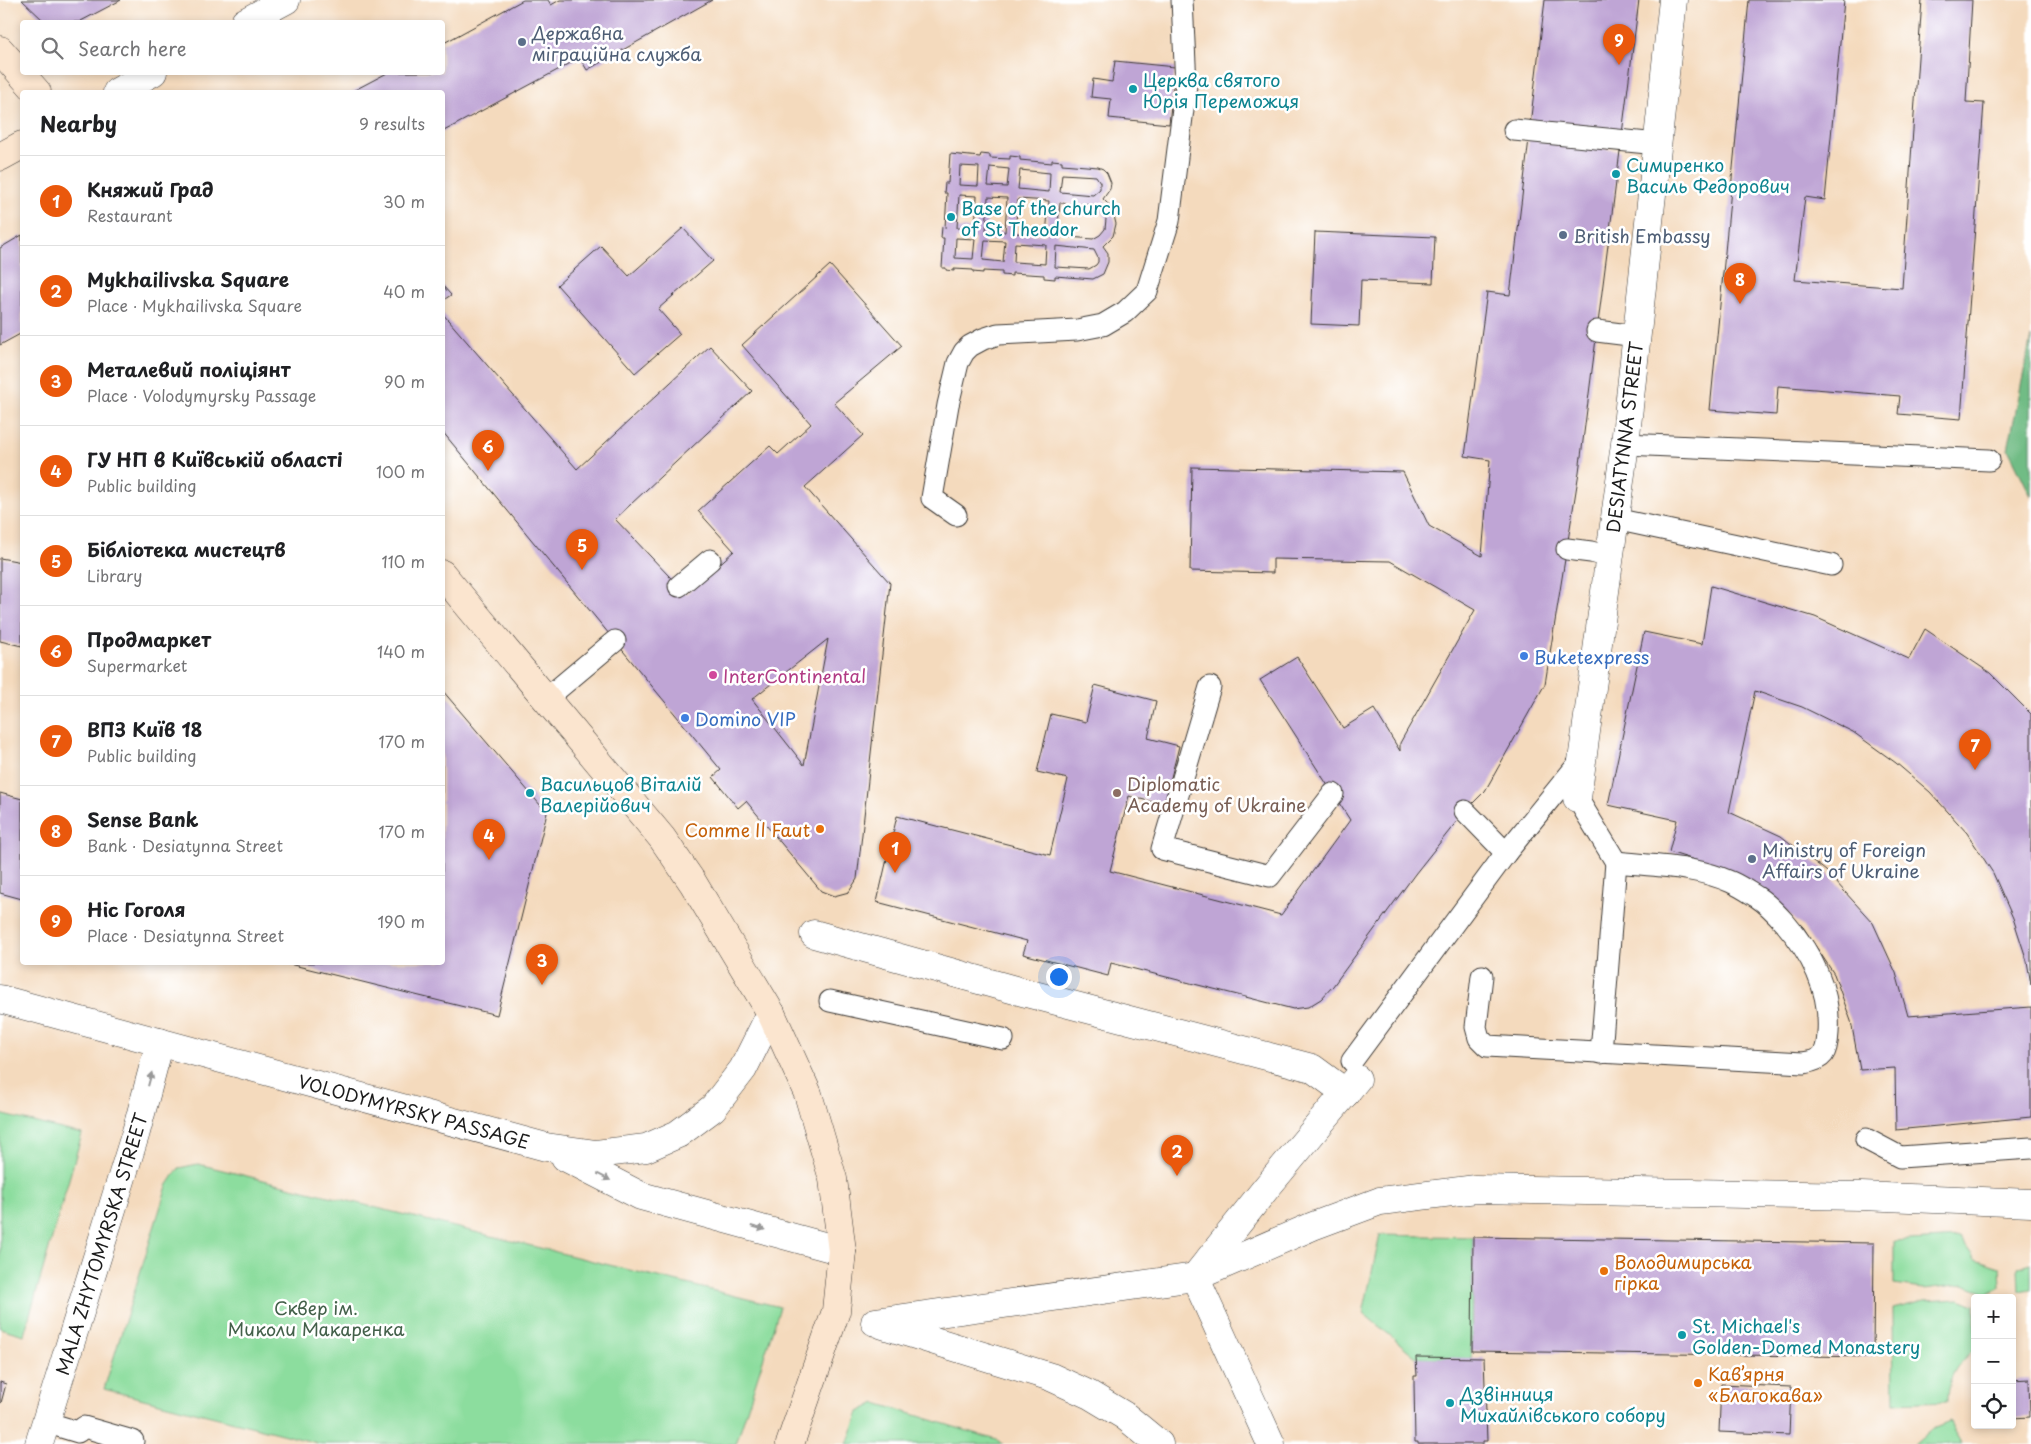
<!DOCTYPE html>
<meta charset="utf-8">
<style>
:root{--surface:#fff;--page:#f6f6f6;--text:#202124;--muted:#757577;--line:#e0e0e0;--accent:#ea580c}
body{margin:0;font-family:"Playpen Sans",sans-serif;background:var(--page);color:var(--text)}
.controls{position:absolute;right:15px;bottom:15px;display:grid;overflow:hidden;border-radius:5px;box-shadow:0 2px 8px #0003}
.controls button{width:45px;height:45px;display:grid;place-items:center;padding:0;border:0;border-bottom:1px solid var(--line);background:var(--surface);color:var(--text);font:25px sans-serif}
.you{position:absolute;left:1058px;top:976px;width:18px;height:18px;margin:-12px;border:4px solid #fff;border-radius:50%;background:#1a73e8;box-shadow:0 0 0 8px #1a73e833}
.badge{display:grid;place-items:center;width:32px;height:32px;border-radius:50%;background:var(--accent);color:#fff;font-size:16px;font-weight:700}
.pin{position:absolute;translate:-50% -41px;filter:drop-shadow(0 1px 2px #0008)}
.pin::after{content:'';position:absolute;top:26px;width:18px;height:15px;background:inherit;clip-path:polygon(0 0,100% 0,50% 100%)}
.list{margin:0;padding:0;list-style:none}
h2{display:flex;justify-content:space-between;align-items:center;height:65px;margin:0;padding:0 20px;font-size:21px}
h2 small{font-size:16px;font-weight:400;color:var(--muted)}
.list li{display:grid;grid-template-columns:32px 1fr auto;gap:15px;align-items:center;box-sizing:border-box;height:90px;padding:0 20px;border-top:1px solid var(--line)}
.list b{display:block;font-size:19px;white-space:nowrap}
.list p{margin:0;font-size:16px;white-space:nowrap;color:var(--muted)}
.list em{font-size:16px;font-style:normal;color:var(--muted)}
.icon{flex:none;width:28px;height:28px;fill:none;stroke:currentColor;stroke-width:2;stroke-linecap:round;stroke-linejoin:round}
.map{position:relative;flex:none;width:2031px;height:1444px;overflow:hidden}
.search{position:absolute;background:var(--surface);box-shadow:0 2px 8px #0003;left:20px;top:20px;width:425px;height:55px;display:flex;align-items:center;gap:12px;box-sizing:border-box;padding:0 18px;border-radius:5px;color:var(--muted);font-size:19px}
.panel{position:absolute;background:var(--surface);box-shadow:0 2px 8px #0003;left:20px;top:90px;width:425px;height:875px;border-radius:5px}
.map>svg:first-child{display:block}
</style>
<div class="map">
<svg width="2031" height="1444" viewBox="0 0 2031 1444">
<rect width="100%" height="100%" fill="#fff"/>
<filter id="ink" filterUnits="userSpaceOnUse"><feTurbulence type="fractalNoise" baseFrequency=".02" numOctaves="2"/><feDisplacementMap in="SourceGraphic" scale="10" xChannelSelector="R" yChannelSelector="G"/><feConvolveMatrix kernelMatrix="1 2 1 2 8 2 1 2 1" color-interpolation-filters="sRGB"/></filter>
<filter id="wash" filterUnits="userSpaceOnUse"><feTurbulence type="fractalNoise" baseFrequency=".0096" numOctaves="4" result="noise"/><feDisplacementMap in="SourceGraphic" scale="20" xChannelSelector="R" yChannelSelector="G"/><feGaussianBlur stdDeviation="1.12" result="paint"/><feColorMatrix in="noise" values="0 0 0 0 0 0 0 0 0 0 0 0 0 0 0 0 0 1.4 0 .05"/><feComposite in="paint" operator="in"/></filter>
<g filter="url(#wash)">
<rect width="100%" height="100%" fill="#f4dabd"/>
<g fill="#8cdd9e" stroke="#547c5d">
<path d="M0,1114L82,1134L24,1335L0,1328Z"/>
<path d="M198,1164L780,1307L736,1444H321L104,1389L167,1186L179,1168Z"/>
<path d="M1380,1235L1473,1237L1471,1359L1416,1357L1363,1313Z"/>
<path d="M1959,1237L1975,1259L2000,1267L2001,1287L1988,1293L1963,1284L1924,1289L1894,1285V1241Z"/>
<path d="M2031,1263V1289L2019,1291L2018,1267Z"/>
<path d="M1960,1299L1975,1305V1349C1958,1361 1946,1380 1947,1401L1894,1403L1893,1309L1924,1301Z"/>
<path d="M876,1403L1000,1441L1003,1444H847L859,1412Z"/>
<path d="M1950,1422L1953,1430L1962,1444H1914L1930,1430Z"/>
</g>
<path fill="#71bc85" stroke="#466c50" d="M2031,337V496L2008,449Z"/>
<g id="blocks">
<g fill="#bfa5d5" fill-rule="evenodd">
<path d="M22,0H121L79,22H45Z"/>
<path d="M523,0H548L551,5L560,0H712L587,70L580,58L442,132V92H351L389,72H442V44Z"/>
<path d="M1545,0H1639L1622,134L1530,125Z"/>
<path d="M1749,0H1844L1825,200L1805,197L1795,280L1902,288L1922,0H1972L1966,102L1984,103L1961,419L1898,414L1900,396L1778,386L1776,415L1710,410Z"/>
<path d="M1115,61L1175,67L1169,124L1109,118L1111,99L1091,97L1093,79L1112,82Z"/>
<path d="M1529,139L1620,151L1579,472L1545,684L1485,791L1465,811L1415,874L1333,986L1321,999L1308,1007L1293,1009L1111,963L1108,976L1023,954L1027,941L877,902L897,816L1050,855L1068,779L1037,772L1051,714L1086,722L1095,685L1156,701L1148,738L1179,746L1164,805L1129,796L1110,871L1281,915L1350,820L1260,680L1297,657L1343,728L1374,709L1400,751V743L1475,610L1390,561L1273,559V573L1190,571L1192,467L1403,472L1429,526L1482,556L1490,460L1465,456L1487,292L1510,295Z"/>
<path d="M950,154L980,157L981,154L990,155V158L1010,159V156L1020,157V160L1052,163V160L1062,161V164L1098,167L1103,169L1107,173L1111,183L1110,189L1103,199L1112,208L1116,224L1113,236L1103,246L1108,253V262L1103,274L1093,279L1055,276V279L1044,278V275L1012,273V276L1002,275V272L983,271V273L973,272V270L954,269V271L946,270V268H942L944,238H941L942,227L945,228L947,193H944L945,183H948ZM960,166L979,167L978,186L959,185ZM990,167L1009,169L1007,187L988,186ZM1020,170L1050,173L1049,192L1018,189ZM1062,174L1096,176L1100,182V189L1093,195L1060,192ZM959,195L977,196L975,229L957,228ZM988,197L1007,198L1005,232L986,231ZM1018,199L1049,201L1046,235L1015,233ZM1060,203L1092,205L1100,208L1106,219L1105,229L1100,235L1093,239L1057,236ZM956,238L975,239L973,259L955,258ZM985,240L1005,241L1003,262L983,260ZM1015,243L1046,245L1045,264L1014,262ZM1056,246L1094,250L1098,258V262L1096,265L1089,269L1055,267Z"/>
<path d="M683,228L713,261L658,309L680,334L635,373L557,285L601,246L629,276Z"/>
<path d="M1315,232L1435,237L1433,283L1361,280L1359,326L1311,324Z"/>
<path d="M22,235V333L0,345V248Z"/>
<path d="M830,265L902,346L834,403L863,435L805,487L890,583L857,879L849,892L834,896L821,891L746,801L738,808L713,777L721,770L442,431V313L577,469L710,346L752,391L615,519L686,594L734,551L698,511L770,446L778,454L811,424L742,345ZM828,639L804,765L752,699Z"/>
<path d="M442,285L451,295L442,301Z"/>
<path d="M0,558L22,562V646L0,641Z"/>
<path d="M1711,586L1815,617L1909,659L1925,629L1990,673L2031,714V985L2027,961L2013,918L1993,873L1967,833L1930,792L1896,763L1853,732L1802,707L1755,691L1729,812L1781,836L1826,871L1873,923L1896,973L1908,1016L2031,1007V1117L1896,1130L1895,1068L1860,1070L1851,1021L1834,974L1803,927L1762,889L1717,867L1669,852L1677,820L1608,805L1644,632L1702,644Z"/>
<path d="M442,690L547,813L497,1015L285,963L442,962Z"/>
<path d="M0,793L22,799V899L0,893Z"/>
<path d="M1473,1237L1874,1243L1873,1357L1472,1351Z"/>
<path d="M1416,1357L1484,1358L1487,1441H1483V1444H1418V1442H1415L1414,1382V1376H1417Z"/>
<path d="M2029,1379L2030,1417L2012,1418V1380Z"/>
<path d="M0,1382L6,1384L1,1403H0Z"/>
<path d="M1721,1384L1791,1387L1789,1435L1719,1432Z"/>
</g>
</g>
</g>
<g filter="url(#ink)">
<use href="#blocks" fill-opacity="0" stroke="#3c3834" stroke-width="1"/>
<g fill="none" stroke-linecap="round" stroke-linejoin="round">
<g stroke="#3c3834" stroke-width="23">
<g id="service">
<path d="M1514,130L1658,144"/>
<path d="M1597,331L1637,336"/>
<path d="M1625,444L1989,460"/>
<path d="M956,515L932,498L948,405L958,363L964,352L970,346L983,339L998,334L1077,330L1103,325L1125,312L1147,291L1169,221L1186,85L1182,0"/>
<path d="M1615,519L1831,565"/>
<path d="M1567,549L1591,552L1610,557"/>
<path d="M679,586L710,560"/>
<path d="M1210,687L1162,849L1270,876L1333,794"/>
<path d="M547,698L615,641"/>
<path d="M1577,798L1616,862"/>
<path d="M1465,811L1506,853"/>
<path d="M1482,976L1476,1027L1479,1038L1487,1046L1803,1063C1824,1060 1827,1053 1828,1033C1831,991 1812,954 1785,923C1777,914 1768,904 1757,897C1749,892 1740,886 1731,882C1696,866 1654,866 1616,862"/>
<path d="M830,1001L1003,1039"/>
<path d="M1601,1053L1616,862"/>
<path d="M1352,1061L1506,853L1583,758"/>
<path d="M1866,1139L1900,1157L2031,1148"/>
<path d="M45,1422L78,1432L84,1427L133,1441"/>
</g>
</g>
<g stroke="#3c3834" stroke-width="29">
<g id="pedestrian">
<path d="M814,934L1015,990L1312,1068L1346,1093"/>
<path d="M875,1322L1195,1277L1313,1226L1380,1201L1476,1189L1861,1196L2031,1203"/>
<path d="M883,1325L1051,1377L1090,1395L1125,1416L1159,1444"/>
<path d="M1271,1444L1195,1277L1267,1187L1357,1079"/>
</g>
</g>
<g stroke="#3c3834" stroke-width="29">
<g id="minor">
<path d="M245,22L286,0"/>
<path d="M117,92L153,72"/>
<path d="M1577,798L1625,444L1673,0"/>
<path d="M0,999L546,1147L596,1154L646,1148L678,1134L713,1108L743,1069L771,1013"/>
<path d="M565,1157L641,1196L842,1251"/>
<path d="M39,1444L136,1132L160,1042"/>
</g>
</g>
<g stroke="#3c3834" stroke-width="29">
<g id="secondary">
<path d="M0,50L37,92"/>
<path d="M0,157L22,145"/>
<path d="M442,574L662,838L693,883L771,1013L808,1094L833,1179L842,1251L836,1311L790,1444"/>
</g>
</g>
<use href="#service" stroke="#fff" stroke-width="21"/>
<use href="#pedestrian" stroke="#fff" stroke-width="28"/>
<use href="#minor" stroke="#fff" stroke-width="28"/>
<use href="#secondary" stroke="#fbe5cf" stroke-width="28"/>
</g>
<defs><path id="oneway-solid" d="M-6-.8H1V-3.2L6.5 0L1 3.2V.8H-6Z" transform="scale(1.25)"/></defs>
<g fill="#999">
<use href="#oneway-solid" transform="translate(150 1079) rotate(-75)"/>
<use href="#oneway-solid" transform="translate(604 1177) rotate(27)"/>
<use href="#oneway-solid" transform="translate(758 1228) rotate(15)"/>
</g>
</g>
<g fill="#5c6f8a" stroke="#fff" stroke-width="2">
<circle cx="522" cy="42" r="5"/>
<circle cx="1563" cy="235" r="5"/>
<circle cx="1752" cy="859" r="5"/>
</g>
<g fill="#0f9aa8" stroke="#fff" stroke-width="2">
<circle cx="1133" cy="89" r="5"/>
<circle cx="1616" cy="174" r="5"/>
<circle cx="951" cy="217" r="5"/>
<circle cx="530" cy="793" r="5"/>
<circle cx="1682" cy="1335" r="5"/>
<circle cx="1450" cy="1403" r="5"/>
</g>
<g fill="#3f7fe0" stroke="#fff" stroke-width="2">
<circle cx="1524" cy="656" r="5"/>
<circle cx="685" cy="718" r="5"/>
</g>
<circle fill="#d1479c" stroke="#fff" stroke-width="2" cx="713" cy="675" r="5"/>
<circle fill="#8d6e63" stroke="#fff" stroke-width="2" cx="1117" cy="793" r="5"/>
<g fill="#e8710a" stroke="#fff" stroke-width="2">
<circle cx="820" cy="829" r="5"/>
<circle cx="1604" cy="1271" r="5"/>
<circle cx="1698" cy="1383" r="5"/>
</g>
<g text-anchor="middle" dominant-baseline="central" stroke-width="5" stroke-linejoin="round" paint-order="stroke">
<g font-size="18" fill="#4e5e75" stroke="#fff" text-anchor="start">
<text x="532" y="32">Державна<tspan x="532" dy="21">міграційна служба</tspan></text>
<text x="1573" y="235">British Embassy</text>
<text x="1762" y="849">Ministry of Foreign<tspan x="1762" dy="21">Affairs of Ukraine</tspan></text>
</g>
<g font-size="18" fill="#0d838f" stroke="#fff" text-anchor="start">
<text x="1143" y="79">Церква святого<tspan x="1143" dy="21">Юрія Переможця</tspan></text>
<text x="1626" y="164">Симиренко<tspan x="1626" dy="21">Василь Федорович</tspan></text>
<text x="961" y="207">Base of the church<tspan x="961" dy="21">of St Theodor</tspan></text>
<text x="540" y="783">Васильцов Віталій<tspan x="540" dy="21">Валерійович</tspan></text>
<text x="1692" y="1325">St. Michael's<tspan x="1692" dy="21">Golden-Domed Monastery</tspan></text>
<text x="1460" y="1393">Дзвінниця<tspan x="1460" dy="21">Михайлівського собору</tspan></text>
</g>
<g font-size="18" fill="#1c1c1c" stroke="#fff">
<text transform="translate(1624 437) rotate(-83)">DESIATYNNA STREET</text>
<text transform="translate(414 1111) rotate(15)">VOLODYMYRSKY PASSAGE</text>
<text transform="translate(101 1244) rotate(-73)">MALA ZHYTOMYRSKA STREET</text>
</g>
<g font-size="18" fill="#366cbe" stroke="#fff" text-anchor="start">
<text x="1534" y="656">Buketexpress</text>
<text x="695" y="718">Domino VIP</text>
</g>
<g font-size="18" fill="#b23c85" stroke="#fff" text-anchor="start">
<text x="723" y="675">InterContinental</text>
</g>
<g font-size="18" fill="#785e54" stroke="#fff" text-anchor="start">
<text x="1127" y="783">Diplomatic<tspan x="1127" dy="21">Academy of Ukraine</tspan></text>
</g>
<g font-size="18" fill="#c56008" stroke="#fff" text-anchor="start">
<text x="810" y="829" text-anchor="end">Comme Il Faut</text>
<text x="1614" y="1261">Володимирська<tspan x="1614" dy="21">гірка</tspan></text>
<text x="1708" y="1373">Кав’ярня<tspan x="1708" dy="21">«Благокава»</tspan></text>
</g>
<g font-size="18" fill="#43604a" stroke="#fff">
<text x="316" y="1307">Сквер ім.<tspan x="316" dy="21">Миколи Макаренка</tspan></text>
</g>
</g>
</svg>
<div class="controls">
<button>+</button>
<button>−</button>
<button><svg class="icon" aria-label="locate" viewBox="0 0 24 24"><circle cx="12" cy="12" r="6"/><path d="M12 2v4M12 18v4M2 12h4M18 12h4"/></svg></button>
</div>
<div class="you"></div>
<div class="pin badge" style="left:895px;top:873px">1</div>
<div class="pin badge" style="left:1177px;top:1176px">2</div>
<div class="pin badge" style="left:542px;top:985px">3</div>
<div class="pin badge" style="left:489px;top:860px">4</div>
<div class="pin badge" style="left:582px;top:570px">5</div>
<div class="pin badge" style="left:488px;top:471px">6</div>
<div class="pin badge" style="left:1975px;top:770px">7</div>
<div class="pin badge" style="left:1740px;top:304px">8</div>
<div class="pin badge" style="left:1619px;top:65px">9</div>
<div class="search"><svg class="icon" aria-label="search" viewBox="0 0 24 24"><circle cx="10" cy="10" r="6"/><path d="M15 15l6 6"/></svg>Search here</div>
<section class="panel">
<h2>Nearby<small>9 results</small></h2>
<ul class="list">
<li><span class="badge">1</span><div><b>Княжий Град</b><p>Restaurant</p></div><em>30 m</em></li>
<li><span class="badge">2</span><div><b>Mykhailivska Square</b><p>Place · Mykhailivska Square</p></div><em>40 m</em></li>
<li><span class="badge">3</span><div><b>Металевий поліціянт</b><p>Place · Volodymyrsky Passage</p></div><em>90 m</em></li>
<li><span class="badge">4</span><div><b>ГУ НП в Київській області</b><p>Public building</p></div><em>100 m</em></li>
<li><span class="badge">5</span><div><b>Бібліотека мистецтв</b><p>Library</p></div><em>110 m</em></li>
<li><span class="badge">6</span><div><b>Продмаркет</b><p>Supermarket</p></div><em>140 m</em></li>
<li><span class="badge">7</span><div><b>ВПЗ Київ 18</b><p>Public building</p></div><em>170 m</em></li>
<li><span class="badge">8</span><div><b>Sense Bank</b><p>Bank · Desiatynna Street</p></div><em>170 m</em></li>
<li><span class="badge">9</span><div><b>Ніс Гоголя</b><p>Place · Desiatynna Street</p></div><em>190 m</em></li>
</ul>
</section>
</div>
